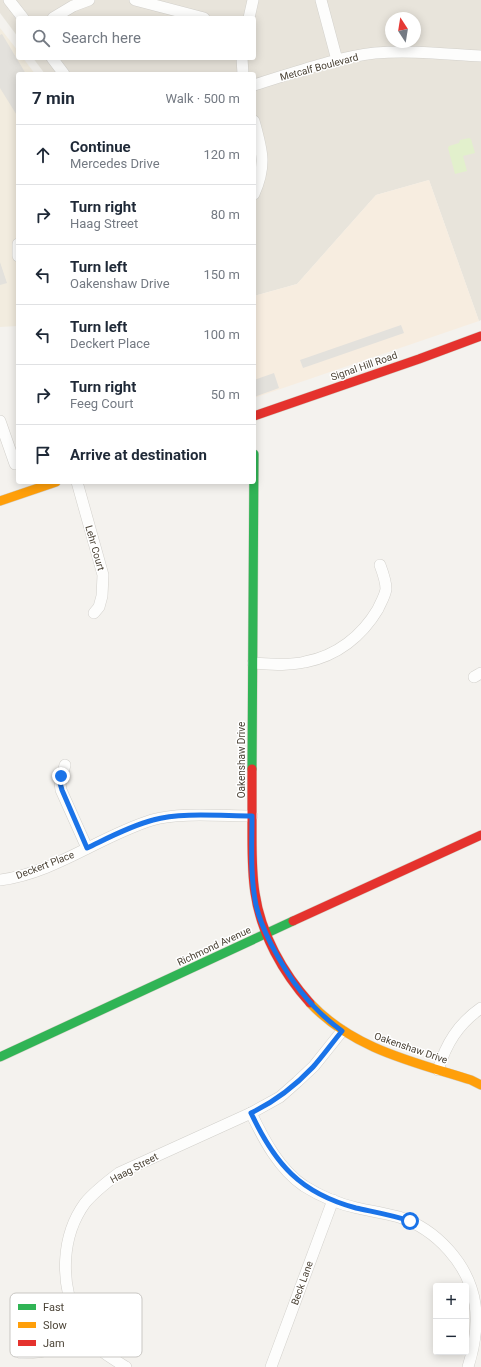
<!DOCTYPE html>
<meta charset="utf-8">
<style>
:root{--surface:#fff;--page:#f2f2f3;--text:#1f2937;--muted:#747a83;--line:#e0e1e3}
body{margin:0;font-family:Roboto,sans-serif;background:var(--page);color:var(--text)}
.controls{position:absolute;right:12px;bottom:12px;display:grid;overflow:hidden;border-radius:4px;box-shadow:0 2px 10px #0003}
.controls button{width:36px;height:36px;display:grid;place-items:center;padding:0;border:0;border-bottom:1px solid var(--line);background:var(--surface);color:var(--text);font:20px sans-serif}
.compass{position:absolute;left:385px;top:12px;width:36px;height:36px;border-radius:50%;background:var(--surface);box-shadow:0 2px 10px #0003;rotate:348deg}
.stop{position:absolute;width:12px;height:12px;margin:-9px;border:3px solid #1a73e8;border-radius:50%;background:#fff}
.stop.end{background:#1a73e8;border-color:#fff;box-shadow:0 1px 4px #0008}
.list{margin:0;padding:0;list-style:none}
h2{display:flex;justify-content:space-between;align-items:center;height:52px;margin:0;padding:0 16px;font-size:17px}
h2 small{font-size:13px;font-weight:400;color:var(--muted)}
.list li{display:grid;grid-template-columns:26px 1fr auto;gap:12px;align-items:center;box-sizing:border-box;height:60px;padding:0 16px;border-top:1px solid var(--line)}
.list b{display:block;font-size:15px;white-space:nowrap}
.list p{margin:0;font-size:13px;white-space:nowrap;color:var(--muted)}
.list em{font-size:13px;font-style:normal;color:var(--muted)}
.icon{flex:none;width:22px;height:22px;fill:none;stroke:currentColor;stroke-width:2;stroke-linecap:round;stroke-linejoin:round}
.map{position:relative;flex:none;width:481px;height:1367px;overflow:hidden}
.search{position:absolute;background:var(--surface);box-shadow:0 2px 10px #0003;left:16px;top:16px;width:240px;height:44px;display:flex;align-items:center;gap:10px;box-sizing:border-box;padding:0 14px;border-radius:4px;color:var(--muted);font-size:15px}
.panel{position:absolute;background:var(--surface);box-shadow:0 2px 10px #0003;left:16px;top:72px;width:240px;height:412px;border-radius:4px}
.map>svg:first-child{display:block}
</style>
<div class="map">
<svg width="481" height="1367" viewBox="0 0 481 1367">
<rect width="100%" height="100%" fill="#f4f2ee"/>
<path fill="#e8e4db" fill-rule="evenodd" d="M0,0H481V320L479,321L429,180L376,195L297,284L254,296V74H45L33,58H254V18H18V37L0,13ZM391,18H415V42H391Z"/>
<path fill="#f7ede0" d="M429,180L479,321L254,398V296L297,284L376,195Z"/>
<path fill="#f2ecdf" d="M0,28L18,51V58H23L35,74H18V326L0,327Z"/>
<path fill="#e2f0cc" d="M469,138L471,139L475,153L463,156L467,171L455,174L448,148L449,146L459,143L460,140Z"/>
<g fill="#e3e1dc">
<path d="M2,34L26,74H18V117L0,88V35Z"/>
<path d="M0,262L7,283L0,285Z"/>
<path d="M401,325L404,333L303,368L300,360Z"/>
<path d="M274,373L279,388L254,397V380Z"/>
</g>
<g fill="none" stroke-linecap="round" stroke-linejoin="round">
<g stroke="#d2d0cb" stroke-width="12">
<g id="street">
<path d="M9,0L23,18"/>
<path d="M135,0L204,18"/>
<path d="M321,0L337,60"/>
<path d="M53,18L73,6L89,0"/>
<path d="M249,18L253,0"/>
<path d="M52,58L64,74"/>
<path d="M242,58L243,74"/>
<path d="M254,85C294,73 333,58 375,53C410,50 445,54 481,56"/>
<path d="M254,121C262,150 267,165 254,194"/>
<path d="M18,244V256"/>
<path d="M0,421L15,464"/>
<path d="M77,482L103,575L102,596L99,607L94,613"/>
<path d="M253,663C270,664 288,666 305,662C337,656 362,636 378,609C381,602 385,596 386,589C386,581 383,573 380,565"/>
<path d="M474,677L481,673"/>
<path d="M65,765L60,783L61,790L87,848"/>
<path d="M0,880C55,873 100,836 152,820C178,812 223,816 252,816"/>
<path d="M438,1070C446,1044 458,1024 481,1008"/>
<path d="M251,1113C264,1140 279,1169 304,1186C320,1196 339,1204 357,1208C371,1211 385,1213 399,1217C436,1229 469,1264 475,1304C478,1325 474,1348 468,1367"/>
<path d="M21,1353C48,1353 63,1348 83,1331"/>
<path d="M126,1367C113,1359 99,1351 89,1340C84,1334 81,1326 77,1319C60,1282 61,1236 85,1203C95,1191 107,1182 119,1173L251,1113L280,1097L297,1082L314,1066L342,1031"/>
<path d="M271,1367L333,1200"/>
</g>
</g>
<g stroke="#d4cfc4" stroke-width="10">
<g id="fast">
<path d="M252,769L254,454"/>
<path d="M0,1057L293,921"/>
</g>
</g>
<g stroke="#d4cfc4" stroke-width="10">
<g id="slow">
<path d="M0,501L56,482"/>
<path d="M310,1003C353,1049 414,1062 471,1080L481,1085"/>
</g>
</g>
<g stroke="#d4cfc4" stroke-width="10">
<g id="jam">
<path d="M254,416L419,359L481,336"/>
<path d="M252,769C252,791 252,814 252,836C252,855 252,874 255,893C261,934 283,973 310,1003"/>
<path d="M293,921L481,835"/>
</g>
</g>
<use href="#street" stroke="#fdfdfc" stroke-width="11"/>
<use href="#fast" stroke="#30b455" stroke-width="9"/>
<use href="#slow" stroke="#ff9f0a" stroke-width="9"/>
<use href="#jam" stroke="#e5322d" stroke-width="9"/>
</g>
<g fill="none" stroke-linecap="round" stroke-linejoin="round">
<path stroke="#1a73e8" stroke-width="5" d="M61,776L60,783L62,790L87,848C108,838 130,826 153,820C181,812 222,816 252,816C252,845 250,876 256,905C259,918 265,932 271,944C289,979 310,1008 342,1031C332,1043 323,1056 313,1067C295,1086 274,1102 251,1113C275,1164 300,1193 356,1208C374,1212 392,1215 410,1221"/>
</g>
<g text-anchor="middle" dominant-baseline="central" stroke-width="3" stroke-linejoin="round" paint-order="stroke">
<g font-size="10" fill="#4c4437" stroke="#fff">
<text transform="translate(319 67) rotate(-15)">Metcalf Boulevard</text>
<text transform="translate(364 366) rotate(-19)">Signal Hill Road</text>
<text transform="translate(95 548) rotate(74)">Lehr Court</text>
<text transform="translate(241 760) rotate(-90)">Oakenshaw Drive</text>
<text transform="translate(45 865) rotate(-21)">Deckert Place</text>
<text transform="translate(214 946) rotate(-25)">Richmond Avenue</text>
<text transform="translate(411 1048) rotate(19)">Oakenshaw Drive</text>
<text transform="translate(134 1168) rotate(-28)">Haag Street</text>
<text transform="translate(302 1283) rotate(-70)">Beck Lane</text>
</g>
</g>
<rect x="10" y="1293" width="132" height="64" rx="6" fill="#fff" stroke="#c9c7c3" stroke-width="1"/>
<rect x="18" y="1304" width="18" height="6" fill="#30b455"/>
<rect x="18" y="1322" width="18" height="6" fill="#ff9f0a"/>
<rect x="18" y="1340" width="18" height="6" fill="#e5322d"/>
<g font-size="11" fill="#4c4437">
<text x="43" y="1311">Fast</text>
<text x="43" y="1329">Slow</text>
<text x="43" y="1347">Jam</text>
</g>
</svg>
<div class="controls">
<button>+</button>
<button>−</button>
</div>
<svg class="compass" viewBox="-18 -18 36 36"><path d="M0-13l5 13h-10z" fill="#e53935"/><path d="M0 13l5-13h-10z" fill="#747a83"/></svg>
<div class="stop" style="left:410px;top:1221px"></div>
<div class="stop end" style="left:61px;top:776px"></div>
<div class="search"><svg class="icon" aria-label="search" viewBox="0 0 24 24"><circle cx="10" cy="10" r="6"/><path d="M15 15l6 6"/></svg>Search here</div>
<section class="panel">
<h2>7 min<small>Walk · 500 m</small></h2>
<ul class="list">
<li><svg class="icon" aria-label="ahead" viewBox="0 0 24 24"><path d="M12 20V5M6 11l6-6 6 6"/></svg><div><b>Continue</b><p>Mercedes Drive</p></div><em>120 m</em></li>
<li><svg class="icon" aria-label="right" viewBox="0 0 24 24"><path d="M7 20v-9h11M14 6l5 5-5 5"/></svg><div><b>Turn right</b><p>Haag Street</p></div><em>80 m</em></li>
<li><svg class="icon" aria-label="left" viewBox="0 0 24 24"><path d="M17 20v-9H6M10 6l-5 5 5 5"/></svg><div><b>Turn left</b><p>Oakenshaw Drive</p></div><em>150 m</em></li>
<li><svg class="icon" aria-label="left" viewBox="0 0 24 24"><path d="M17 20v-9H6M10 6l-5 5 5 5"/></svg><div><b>Turn left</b><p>Deckert Place</p></div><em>100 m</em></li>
<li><svg class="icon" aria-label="right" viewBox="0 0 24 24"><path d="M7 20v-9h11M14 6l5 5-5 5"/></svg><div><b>Turn right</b><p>Feeg Court</p></div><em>50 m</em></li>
<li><svg class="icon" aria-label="arrive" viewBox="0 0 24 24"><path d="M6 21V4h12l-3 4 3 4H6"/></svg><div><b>Arrive at destination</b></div></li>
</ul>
</section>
</div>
